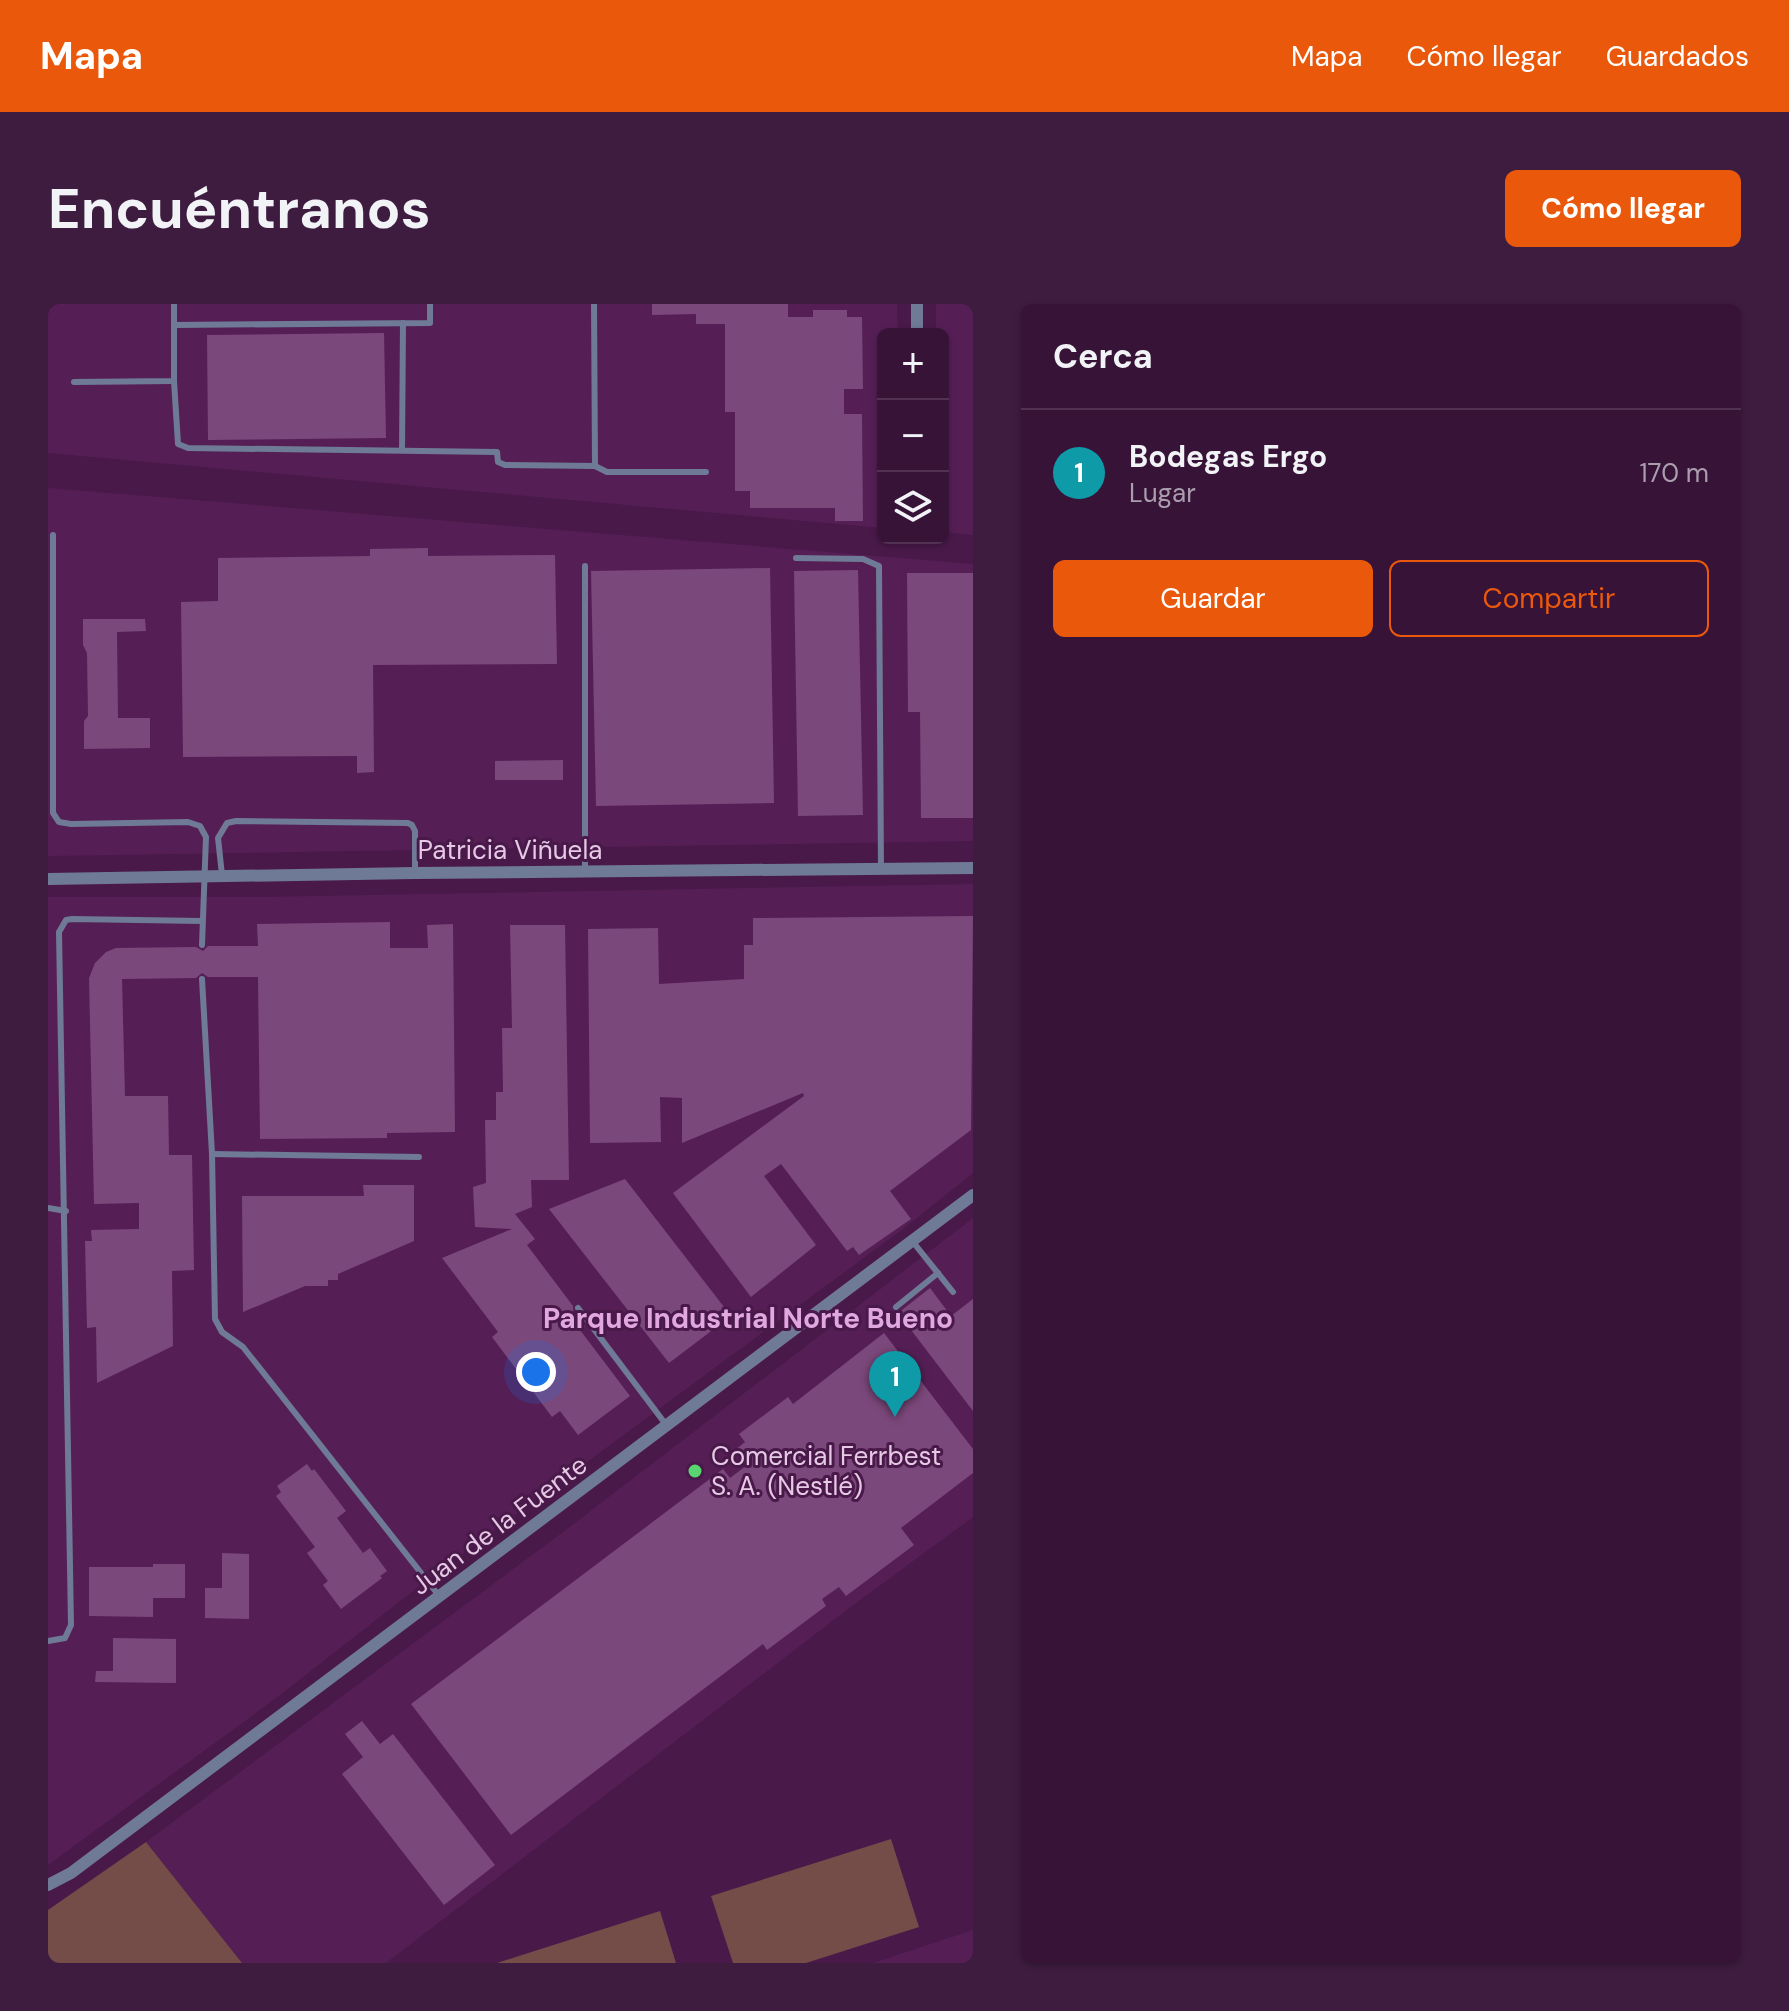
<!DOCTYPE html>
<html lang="es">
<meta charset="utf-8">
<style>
:root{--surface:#371338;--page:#3e1c40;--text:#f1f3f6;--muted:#aa9eae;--line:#513253;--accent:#ea580c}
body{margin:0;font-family:"DM Sans",sans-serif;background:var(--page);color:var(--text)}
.controls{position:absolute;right:24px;top:24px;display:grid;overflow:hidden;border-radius:12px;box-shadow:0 2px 6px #0004}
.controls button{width:72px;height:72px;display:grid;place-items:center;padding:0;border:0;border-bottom:2px solid var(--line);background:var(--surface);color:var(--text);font:40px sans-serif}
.you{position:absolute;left:488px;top:1068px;width:28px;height:28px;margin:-20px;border:6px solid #fff;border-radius:50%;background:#1a73e8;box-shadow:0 0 0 12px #1a73e833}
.badge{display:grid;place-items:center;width:52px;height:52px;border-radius:50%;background:var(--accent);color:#fff;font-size:26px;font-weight:700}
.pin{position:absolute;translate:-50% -66px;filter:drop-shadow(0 2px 4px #0008)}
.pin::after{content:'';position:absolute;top:42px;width:28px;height:24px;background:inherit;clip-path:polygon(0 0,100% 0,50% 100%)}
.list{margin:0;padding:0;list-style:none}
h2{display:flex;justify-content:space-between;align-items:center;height:104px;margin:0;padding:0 32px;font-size:34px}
h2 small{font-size:26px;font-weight:400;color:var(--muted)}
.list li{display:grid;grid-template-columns:52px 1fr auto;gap:24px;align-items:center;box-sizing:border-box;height:128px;padding:0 32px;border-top:2px solid var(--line)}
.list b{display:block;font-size:30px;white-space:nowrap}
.list p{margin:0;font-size:26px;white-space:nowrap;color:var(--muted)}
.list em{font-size:26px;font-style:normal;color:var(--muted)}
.actions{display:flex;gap:16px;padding:24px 32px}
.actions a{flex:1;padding:18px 0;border:2px solid var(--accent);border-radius:12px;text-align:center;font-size:28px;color:var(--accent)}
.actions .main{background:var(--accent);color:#fff}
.icon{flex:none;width:44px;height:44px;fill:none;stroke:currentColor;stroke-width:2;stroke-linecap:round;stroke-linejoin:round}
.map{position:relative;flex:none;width:925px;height:1659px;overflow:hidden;border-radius:12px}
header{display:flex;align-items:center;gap:48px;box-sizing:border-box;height:112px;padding:0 40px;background:var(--accent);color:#fff}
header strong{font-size:38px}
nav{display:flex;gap:44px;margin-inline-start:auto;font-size:28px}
.intro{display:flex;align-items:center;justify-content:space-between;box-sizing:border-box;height:192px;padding:0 48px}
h1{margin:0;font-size:56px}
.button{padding:20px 36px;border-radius:12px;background:var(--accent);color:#fff;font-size:28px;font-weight:700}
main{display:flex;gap:48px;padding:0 48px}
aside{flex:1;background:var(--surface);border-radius:12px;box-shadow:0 2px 6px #0004}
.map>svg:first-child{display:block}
</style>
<header>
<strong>Mapa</strong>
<nav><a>Mapa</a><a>Cómo llegar</a><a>Guardados</a></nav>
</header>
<div class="intro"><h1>Encuéntranos</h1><a class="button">Cómo llegar</a></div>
<main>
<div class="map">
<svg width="925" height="1659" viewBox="0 0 925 1659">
<rect width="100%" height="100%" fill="#49194a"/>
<g fill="#551f56">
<path d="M0,0H849L850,30H835V224L0,149Z"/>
<path d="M888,0H925V231L897,228L895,30H888Z"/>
<path d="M0,184L925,260V537L0,552Z"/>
<path d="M925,580V869L855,925L379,1276L227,1395L0,1561V593H214Z"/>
<path d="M925,914V1213L800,1305L338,1659H194L98,1538L519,1225Z"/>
<path d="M925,1626V1659H825Z"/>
</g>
<g fill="#744d48">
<path d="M843,1535L871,1623L758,1659H685L663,1592Z"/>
<path d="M98,1538L194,1659H0V1606Z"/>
<path d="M612,1607L628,1659H449Z"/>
</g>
<g fill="#7b487b">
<path d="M604,0H740V13H765V6H799V13H814L815,85H796V110H814L815,217H787V204H702V187H687V108H677V20H648V10L604,11Z"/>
<path d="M336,29L338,134L160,136L159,31Z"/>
<path d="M380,244V252L507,251L509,360L325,361L326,468L309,469V452L135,453L133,298L170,297V254L322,252V245Z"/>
<path d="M722,264L726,499L548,502L543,267Z"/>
<path d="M810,266L815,511L750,512L746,267Z"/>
<path d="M859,269H925V514H873L872,408H860Z"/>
<path d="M35,315H97L98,327L69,328L70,414H102V444L36,445V417L40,412L39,349L35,341Z"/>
<path d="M515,456V476H447V457Z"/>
<path d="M925,612L923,826L842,887L863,915L811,951L805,943L799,947L733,860L716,872L768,941L703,993L625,889L756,792L755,789L634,839V794L612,793L613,838L542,839L540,625L610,624L611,680L696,675V641H705V614Z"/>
<path d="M342,618V644H380L379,621L405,620L407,828L339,829V834L212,835L210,673H160L154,669L148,674L74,675L77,792H120L121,851H144L146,966L124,967L125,1042L49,1079L48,1023L39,1024L37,937H44L43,926L91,925V899L46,900L41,674L47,659L58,648L68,644L148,643L155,647L160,642H210L209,620Z"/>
<path d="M462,621H517L521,876H483L484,903L467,910L487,935L479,941L525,1002V1008L537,1023L532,1026L582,1092L530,1131L512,1107L504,1113L444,1033L450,1028L394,954L464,925L427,923L425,883L438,879L437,816H448V788H455L454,724H464Z"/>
<path d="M577,875L683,1012L621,1059L501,905Z"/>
<path d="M315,881H366V937L290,970V976H280V982H257L195,1008L194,892H316Z"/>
<path d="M882,984L903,1012L925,995V1107L850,1009Z"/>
<path d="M836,1029L925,1145V1169L853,1224L866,1241L798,1292L791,1283L774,1295L778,1302L719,1346L715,1340L463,1531L363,1400L675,1165L682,1174L699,1161L687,1146L697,1138L691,1130L740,1093L745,1100Z"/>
<path d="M259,1160L264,1167L266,1165L298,1207L289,1214L315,1249L322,1244L339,1267L332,1272L334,1274L293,1305L275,1281L280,1277L259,1249L267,1243L228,1192L233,1188L229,1182Z"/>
<path d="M174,1249L201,1250V1315L157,1314V1284H174Z"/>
<path d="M105,1260H137V1294H105V1313L41,1312V1263H105Z"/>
<path d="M65,1334L128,1335V1379L47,1378L48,1367H65Z"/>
<path d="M314,1417L332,1440L345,1430L447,1561L396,1601L294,1470L315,1453L297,1430Z"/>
</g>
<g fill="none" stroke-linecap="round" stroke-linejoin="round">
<g stroke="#6f7a96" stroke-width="6">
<path d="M126,21L382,19V0"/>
<path d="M126,77L130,140L140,144L449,148L450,158L457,161L547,162L546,0"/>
<path d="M26,78L126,77V0"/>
<path d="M354,146L355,19"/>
<path d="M547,162L559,168H658"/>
<path d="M5,231V509L11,518L23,520L140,518L152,522L158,533L154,641"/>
<path d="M748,254L815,255L831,262L833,566"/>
<path d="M537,568V262"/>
<path d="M174,571L170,534L179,519L188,517L360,519L364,521L367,527V569"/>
<path d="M154,675L164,850L167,1015L174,1028L195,1043L392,1293"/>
<path d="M164,850L371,853"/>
<path d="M0,904L18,907"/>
<path d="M865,938L905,988"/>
<path d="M848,1003L890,969"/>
<path d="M530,1004L619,1122"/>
<path d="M0,1337L17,1334L23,1321L11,628L18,616L24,615L154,617"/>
</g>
<g stroke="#6f7a96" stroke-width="12">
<path d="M869,0V30"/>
<path d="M0,575L367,569L925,564"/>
<path d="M0,1581L23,1569L925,891"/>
</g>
</g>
<circle fill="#58d56f" stroke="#49194a" stroke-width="3" cx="647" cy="1167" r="8"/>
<g text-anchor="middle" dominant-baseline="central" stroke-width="6" stroke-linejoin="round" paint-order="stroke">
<g font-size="26" fill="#e6c9e5" stroke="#49194a">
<text x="462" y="546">Patricia Viñuela</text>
<text transform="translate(451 1221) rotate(-37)">Juan de la Fuente</text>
</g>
<g font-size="26" fill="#e6c9e5" stroke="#49194a" text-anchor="start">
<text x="663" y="1152">Comercial Ferrbest<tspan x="663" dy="30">S. A. (Nestlé)</tspan></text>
</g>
<g font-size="28" font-weight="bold" fill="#e1a7df" stroke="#49194a">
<text x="700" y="1014">Parque Industrial Norte Bueno</text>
</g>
</g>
</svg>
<div class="controls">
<button>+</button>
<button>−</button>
<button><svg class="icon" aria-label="layers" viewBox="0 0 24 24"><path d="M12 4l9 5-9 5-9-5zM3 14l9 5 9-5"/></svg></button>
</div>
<div class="you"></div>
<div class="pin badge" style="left:847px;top:1113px;background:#0f9aa8">1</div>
</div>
<aside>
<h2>Cerca<small></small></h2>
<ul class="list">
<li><span class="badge" style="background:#0f9aa8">1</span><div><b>Bodegas Ergo</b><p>Lugar</p></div><em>170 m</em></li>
</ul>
<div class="actions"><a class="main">Guardar</a><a>Compartir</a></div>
</aside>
</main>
